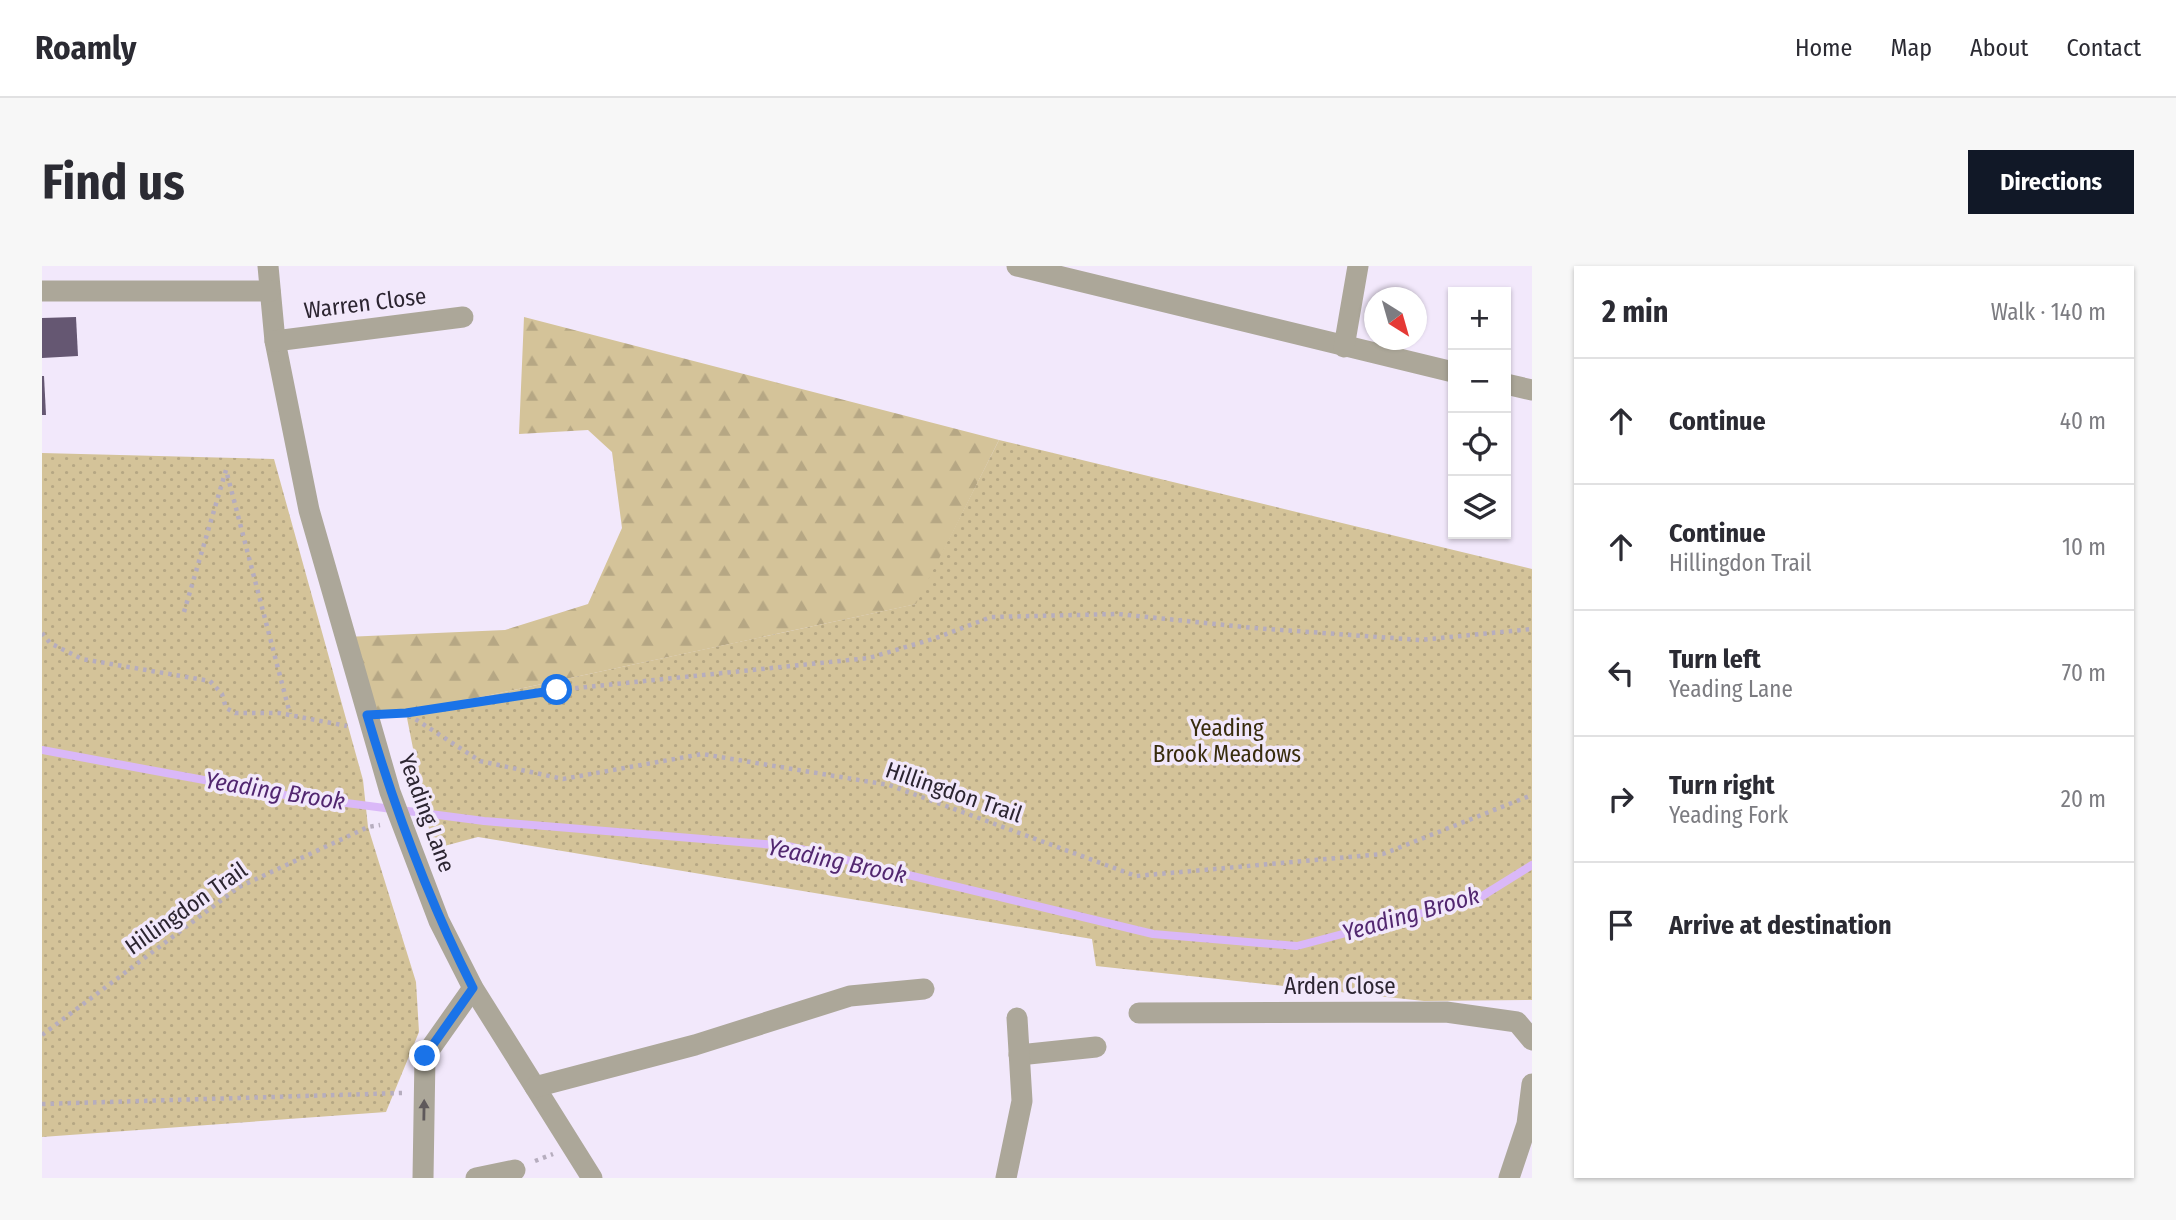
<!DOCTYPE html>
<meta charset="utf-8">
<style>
:root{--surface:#fff;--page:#f7f7f7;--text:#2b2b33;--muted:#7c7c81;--line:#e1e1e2;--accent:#111827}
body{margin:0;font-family:"Fira Sans Condensed",sans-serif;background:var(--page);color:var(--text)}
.controls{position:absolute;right:21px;top:21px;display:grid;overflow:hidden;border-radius:0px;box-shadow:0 2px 5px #0004}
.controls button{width:63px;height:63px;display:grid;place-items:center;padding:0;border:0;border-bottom:2px solid var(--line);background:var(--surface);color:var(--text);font:35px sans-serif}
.compass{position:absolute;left:1322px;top:21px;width:63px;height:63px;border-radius:50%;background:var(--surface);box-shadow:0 2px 5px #0004;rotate:143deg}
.stop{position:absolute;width:21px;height:21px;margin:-16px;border:5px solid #1a73e8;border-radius:50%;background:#fff}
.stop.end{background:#1a73e8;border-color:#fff;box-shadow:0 2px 7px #0008}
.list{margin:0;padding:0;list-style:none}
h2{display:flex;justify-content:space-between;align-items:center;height:91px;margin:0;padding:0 28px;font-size:30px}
h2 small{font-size:23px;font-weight:400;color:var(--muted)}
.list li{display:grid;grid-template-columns:46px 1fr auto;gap:21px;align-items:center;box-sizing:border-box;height:126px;padding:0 28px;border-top:2px solid var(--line)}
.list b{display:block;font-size:26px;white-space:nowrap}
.list p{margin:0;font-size:23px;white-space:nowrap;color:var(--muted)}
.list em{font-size:23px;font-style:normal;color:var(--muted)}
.icon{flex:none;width:38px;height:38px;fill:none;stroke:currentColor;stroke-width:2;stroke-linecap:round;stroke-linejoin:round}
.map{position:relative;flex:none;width:1490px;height:912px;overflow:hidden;border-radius:0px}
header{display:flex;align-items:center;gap:42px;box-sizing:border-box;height:98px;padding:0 35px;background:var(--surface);border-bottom:2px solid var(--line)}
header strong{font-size:33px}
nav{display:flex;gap:38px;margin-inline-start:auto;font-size:24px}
.intro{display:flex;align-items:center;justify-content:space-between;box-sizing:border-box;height:168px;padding:0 42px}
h1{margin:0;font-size:49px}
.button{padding:18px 32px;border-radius:0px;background:var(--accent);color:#fff;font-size:24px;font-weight:700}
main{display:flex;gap:42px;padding:0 42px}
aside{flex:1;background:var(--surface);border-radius:0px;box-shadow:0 2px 5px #0004}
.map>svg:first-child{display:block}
</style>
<header>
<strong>Roamly</strong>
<nav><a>Home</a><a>Map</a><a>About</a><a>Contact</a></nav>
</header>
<div class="intro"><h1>Find us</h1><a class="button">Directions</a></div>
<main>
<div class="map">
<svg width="1490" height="912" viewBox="0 0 1490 912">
<defs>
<pattern id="forest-firs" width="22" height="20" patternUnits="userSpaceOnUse" patternTransform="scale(1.75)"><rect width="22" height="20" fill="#d4c399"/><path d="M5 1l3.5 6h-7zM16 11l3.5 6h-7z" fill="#b6a784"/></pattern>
<pattern id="park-dots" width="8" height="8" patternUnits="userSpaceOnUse" patternTransform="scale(1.75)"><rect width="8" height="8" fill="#d4c399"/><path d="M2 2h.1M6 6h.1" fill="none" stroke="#b6a784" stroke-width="1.8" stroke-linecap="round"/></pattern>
</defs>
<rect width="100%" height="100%" fill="#f2e8fb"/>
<path fill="url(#forest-firs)" d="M482,51L957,174L875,338L364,447L330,444L303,371L463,364L546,338L580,262L570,186L546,164L477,168Z"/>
<g fill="url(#park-dots)">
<path d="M957,174L1490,303V734L1382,735L1054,700L1050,673L436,571L391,583L364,447L874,338Z"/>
<path d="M0,187L232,193L321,514L326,561L374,716L377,766L344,846L0,871Z"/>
</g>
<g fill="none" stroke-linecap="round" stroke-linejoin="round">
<path stroke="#dab8f8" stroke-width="8" d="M0,484L243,529L442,555L746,580L1111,668L1255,680L1437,632L1490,599"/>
</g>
<g fill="#655772">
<path d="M34,51L36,90L0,92V52Z"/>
<path d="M0,110H2L4,149H0Z"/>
</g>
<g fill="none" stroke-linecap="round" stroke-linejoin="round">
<g stroke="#b6adbe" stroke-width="4.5" stroke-dasharray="3.5 5" stroke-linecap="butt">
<path d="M142,346L184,204L248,448"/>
<path d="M0,367L8,377L40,393L168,415L180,428L184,442L193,447H237L305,460"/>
<path d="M365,447L515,424L827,392L894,372L949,351L1076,348L1212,362L1378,374L1490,363"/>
<path d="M350,448L364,447L438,495L521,513L660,488L847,519L1094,610L1341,588L1490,529"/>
<path d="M0,769L197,621L326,561L338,559"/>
<path d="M0,838L360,827"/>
<path d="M493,895L511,888"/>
</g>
<g stroke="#aca799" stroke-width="21">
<path d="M226,0L233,75L267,244L348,526L397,655L431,722L550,912"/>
<path d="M975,0L1411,106"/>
<path d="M0,25H228"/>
<path d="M233,75L421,51"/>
<path d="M1302,81L1316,0"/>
<path d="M1464,118L1490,124"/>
<path d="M1097,747L1404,746L1475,756L1490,774"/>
<path d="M977,789L1054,781"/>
<path d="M493,821L653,779L808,730L882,723"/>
<path d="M381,912L383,790L431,722"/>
<path d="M434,912L473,904"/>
<path d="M964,912L980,835L975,752"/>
<path d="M1467,912L1485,858L1490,818"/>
</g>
</g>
<defs><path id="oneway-solid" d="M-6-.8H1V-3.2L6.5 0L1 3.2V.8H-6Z" transform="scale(1.75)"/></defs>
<use fill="#5f595b" href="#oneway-solid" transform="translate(382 844) rotate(-89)"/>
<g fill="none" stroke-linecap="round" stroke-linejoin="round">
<path stroke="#1a73e8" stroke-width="9" d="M383,790L431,722C387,635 353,544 325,449L364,447L515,424"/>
</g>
<g text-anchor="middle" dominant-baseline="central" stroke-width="7" stroke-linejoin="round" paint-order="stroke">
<g font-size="23" fill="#2c2531" stroke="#f2e8fb">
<text transform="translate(323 37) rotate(-7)">Warren Close</text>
<text transform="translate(912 526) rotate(19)">Hillingdon Trail</text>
<text transform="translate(385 547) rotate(70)">Yeading Lane</text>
<text transform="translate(144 642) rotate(-35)">Hillingdon Trail</text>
<text x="1298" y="720">Arden Close</text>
</g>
<g font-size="23" fill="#382c0d" stroke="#f2e8fb">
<text x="1185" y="462">Yeading<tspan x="1185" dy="26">Brook Meadows</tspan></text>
</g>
<g font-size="24" font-style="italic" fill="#522770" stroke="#f2e8fb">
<text transform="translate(233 525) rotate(9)">Yeading Brook</text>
<text transform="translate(795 595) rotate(12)">Yeading Brook</text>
<text transform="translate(1369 648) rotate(-16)">Yeading Brook</text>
</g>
</g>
</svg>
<div class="controls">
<button>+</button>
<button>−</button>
<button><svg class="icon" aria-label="locate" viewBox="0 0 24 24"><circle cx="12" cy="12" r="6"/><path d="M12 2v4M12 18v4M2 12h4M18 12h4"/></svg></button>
<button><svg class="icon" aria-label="layers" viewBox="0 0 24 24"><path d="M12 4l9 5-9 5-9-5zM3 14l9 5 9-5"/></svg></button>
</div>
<svg class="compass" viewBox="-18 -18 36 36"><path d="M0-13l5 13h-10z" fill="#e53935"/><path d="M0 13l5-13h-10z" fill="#7c7c81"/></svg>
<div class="stop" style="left:515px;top:424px"></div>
<div class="stop end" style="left:383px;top:790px"></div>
</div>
<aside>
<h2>2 min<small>Walk · 140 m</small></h2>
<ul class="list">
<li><svg class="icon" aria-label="ahead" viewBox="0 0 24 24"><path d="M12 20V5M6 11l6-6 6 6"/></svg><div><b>Continue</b></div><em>40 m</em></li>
<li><svg class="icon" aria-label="ahead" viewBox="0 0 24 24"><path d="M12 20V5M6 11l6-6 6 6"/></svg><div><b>Continue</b><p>Hillingdon Trail</p></div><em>10 m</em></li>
<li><svg class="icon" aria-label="left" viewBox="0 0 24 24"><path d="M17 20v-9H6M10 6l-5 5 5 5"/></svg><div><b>Turn left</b><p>Yeading Lane</p></div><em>70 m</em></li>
<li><svg class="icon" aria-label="right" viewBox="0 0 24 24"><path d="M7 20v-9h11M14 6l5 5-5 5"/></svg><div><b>Turn right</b><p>Yeading Fork</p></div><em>20 m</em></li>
<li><svg class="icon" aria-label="arrive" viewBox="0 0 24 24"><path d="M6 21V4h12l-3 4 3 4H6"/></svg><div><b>Arrive at destination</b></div></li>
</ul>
</aside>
</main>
